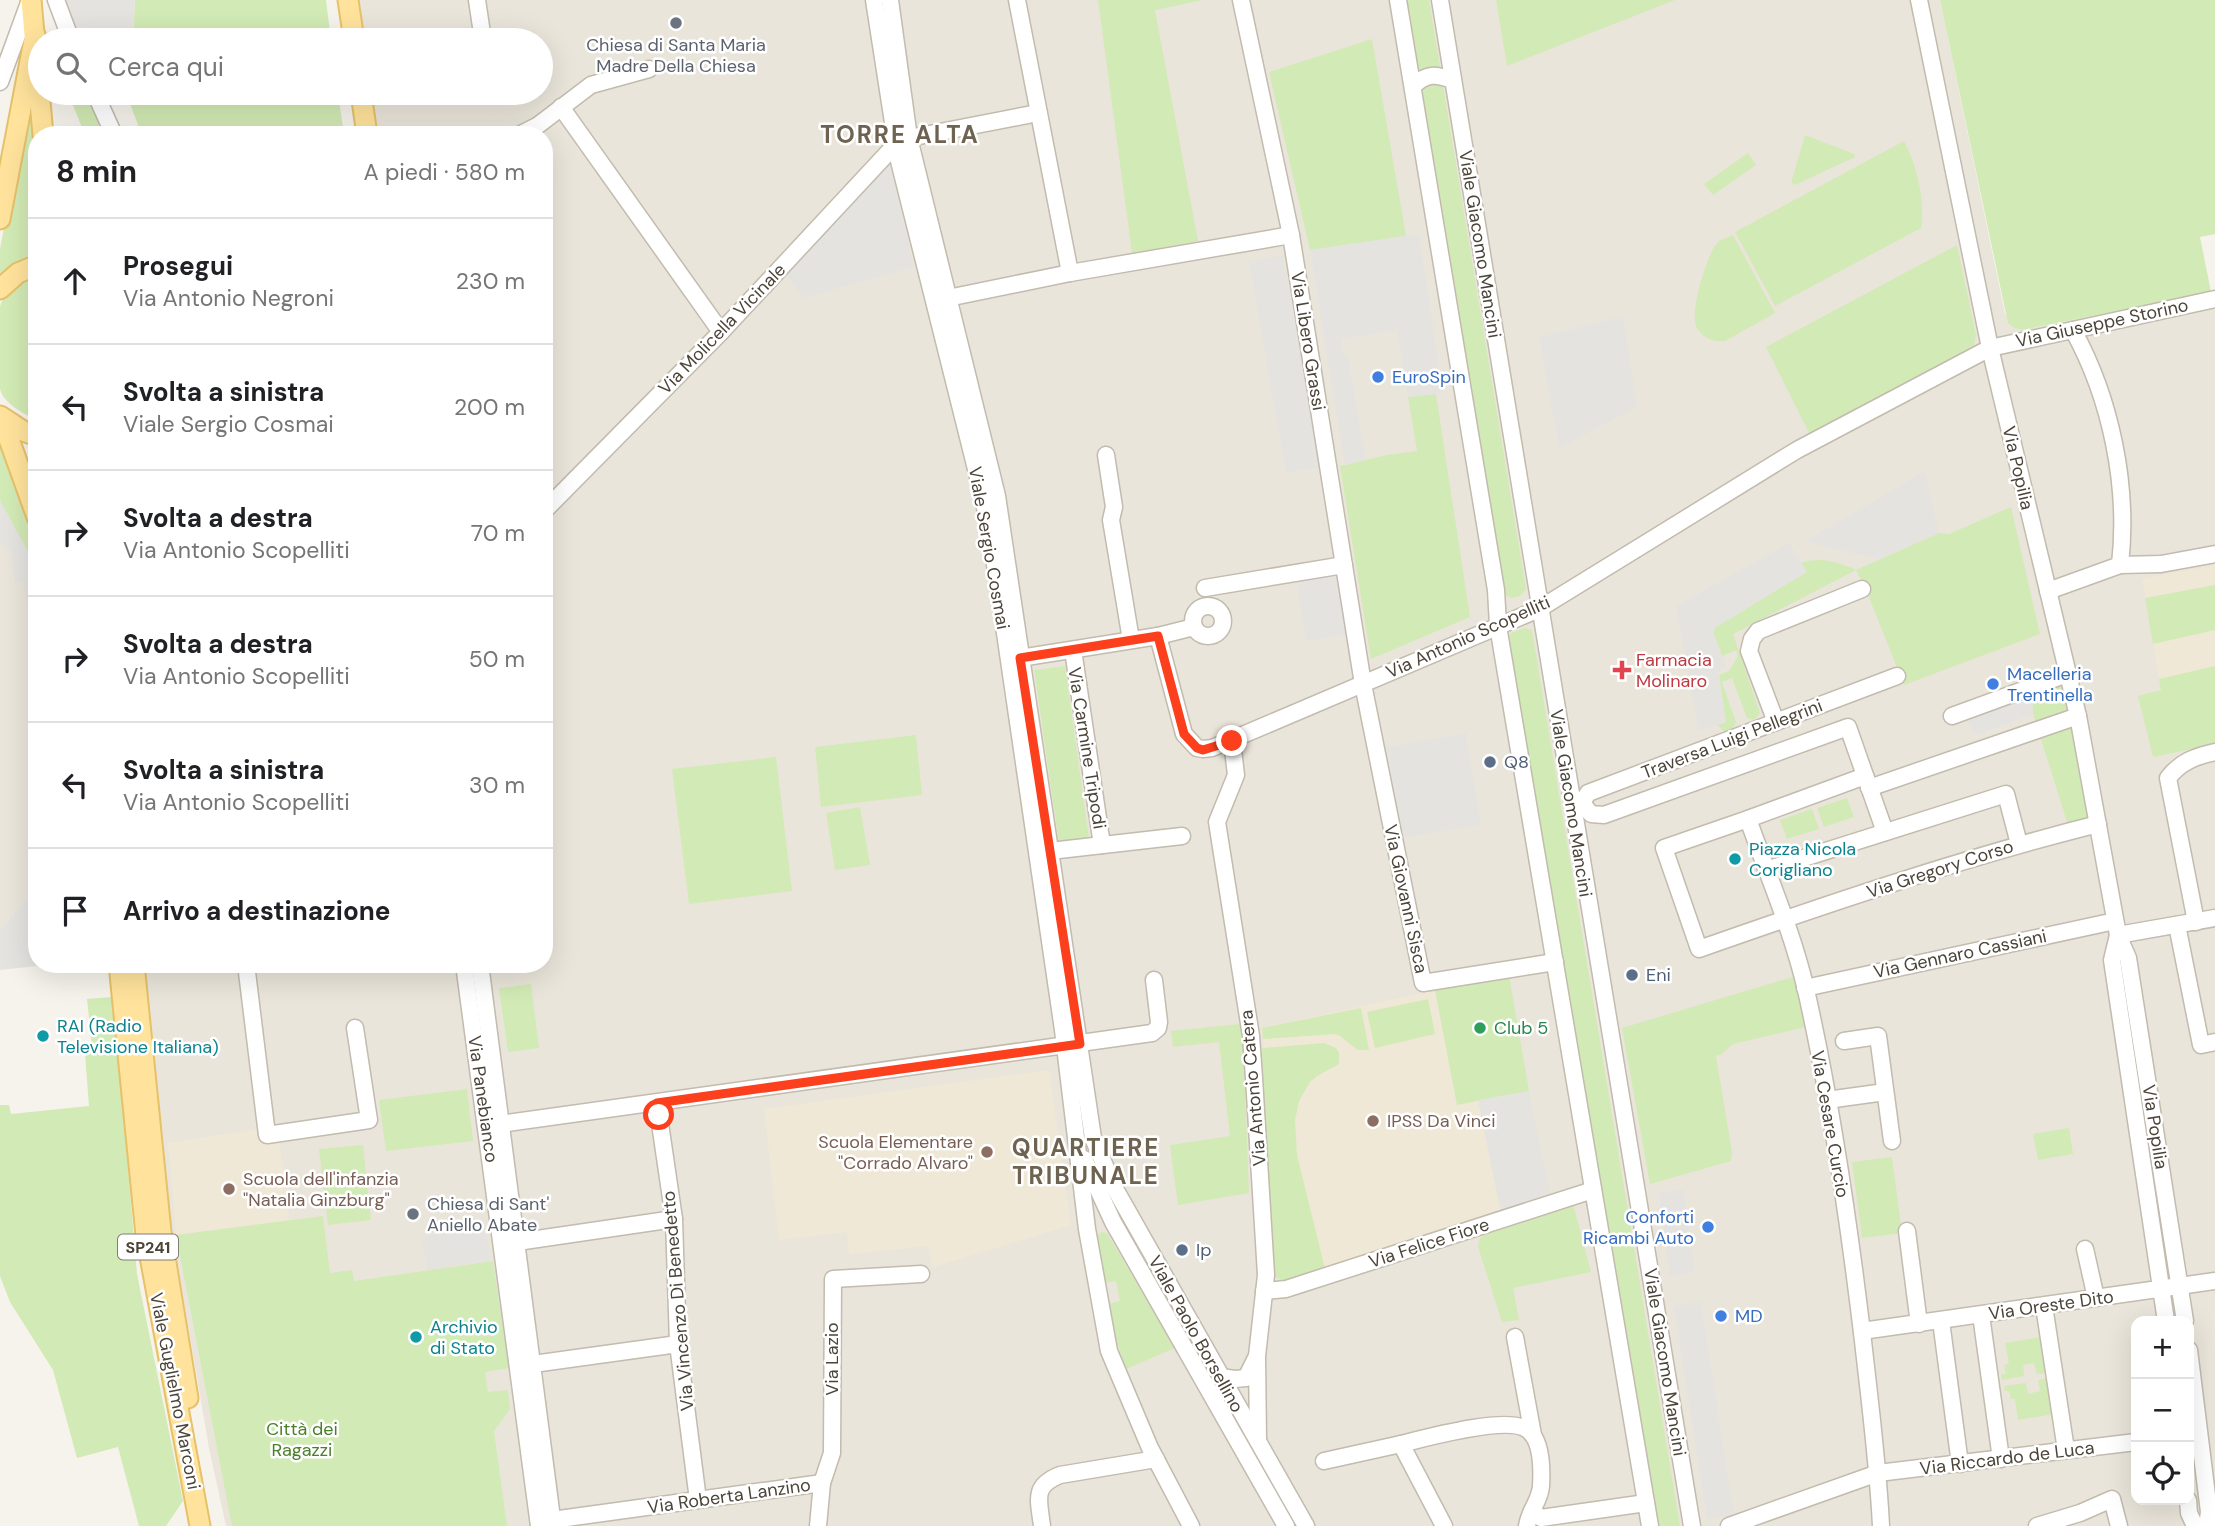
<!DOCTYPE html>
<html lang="it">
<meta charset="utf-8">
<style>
:root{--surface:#fff;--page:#f6f6f6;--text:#202124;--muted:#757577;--line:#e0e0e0}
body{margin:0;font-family:"DM Sans",sans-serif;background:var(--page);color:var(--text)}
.controls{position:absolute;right:21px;bottom:21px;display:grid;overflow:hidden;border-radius:14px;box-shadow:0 7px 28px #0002}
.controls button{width:63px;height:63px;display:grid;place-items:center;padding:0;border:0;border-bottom:2px solid var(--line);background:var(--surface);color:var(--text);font:35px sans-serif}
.stop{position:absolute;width:21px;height:21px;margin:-16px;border:5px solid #fc3f1d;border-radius:50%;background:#fff}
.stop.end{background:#fc3f1d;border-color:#fff;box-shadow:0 2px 7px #0008}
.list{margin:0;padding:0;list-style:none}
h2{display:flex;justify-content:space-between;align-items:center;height:91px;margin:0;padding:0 28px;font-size:30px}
h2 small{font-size:23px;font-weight:400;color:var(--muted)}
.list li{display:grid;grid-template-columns:46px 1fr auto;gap:21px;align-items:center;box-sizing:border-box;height:126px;padding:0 28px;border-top:2px solid var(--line)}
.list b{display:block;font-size:26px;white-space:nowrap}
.list p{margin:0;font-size:23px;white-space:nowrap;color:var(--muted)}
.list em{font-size:23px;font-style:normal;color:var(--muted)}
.icon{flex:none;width:38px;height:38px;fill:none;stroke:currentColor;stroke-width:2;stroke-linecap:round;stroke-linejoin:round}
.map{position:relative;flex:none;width:2215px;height:1526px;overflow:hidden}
.search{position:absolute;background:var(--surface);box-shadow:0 7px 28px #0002;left:28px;top:28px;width:525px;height:77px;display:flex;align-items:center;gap:18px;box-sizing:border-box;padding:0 24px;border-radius:38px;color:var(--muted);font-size:26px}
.panel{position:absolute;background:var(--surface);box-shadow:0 7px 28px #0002;left:28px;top:126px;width:525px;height:847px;border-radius:28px}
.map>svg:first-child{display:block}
</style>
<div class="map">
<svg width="2215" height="1526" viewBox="0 0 2215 1526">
<rect width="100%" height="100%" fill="#f6f3ec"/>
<g fill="#eae5da" fill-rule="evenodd">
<path d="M359,0H1940L2005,314L2022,330L2215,291V1526H226L209,1448L172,1232L162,1127L126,1129L109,964H544V135H377L371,93H541V40H364ZM2136,1321H2189V1500H2136Z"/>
<path d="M0,501L37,568V888L0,929Z"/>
</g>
<g fill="#efe8d6">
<path d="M2215,565V744L2153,757L2138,696L2161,690L2142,579Z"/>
<path d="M1435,990L1457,1104L1478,1100L1501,1213L1286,1282L1274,1276L1259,1056L1264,1051L1262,1028Z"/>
<path d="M1049,1070L1071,1225L933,1267L928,1246L849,1254L847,1232L779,1240L764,1109Z"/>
<path d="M260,1129L262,1142L279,1140L289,1220L176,1235L168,1143Z"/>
</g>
<g fill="#d2eab5">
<path d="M135,0H326L331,40H133Z"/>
<path d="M1098,0H1203L1155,10L1198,241L1132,253Z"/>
<path d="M1404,0H1429L1526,589L1520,596L1511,598L1503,594Z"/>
<path d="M1496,0H1675L1507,66Z"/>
<path d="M1940,0H2215V234L2200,237L2211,292L2022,330L2014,328L2008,323Z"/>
<path d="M1372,39L1406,236L1310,250L1269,72Z"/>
<path d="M68,93H86L105,135H85Z"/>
<path d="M131,93H338L344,135H142L130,104Z"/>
<path d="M29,97L37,183V257L0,277V249Z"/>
<path d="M1805,135L1854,154L1855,157L1795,185L1792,183V180Z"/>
<path d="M1904,141C1917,165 1925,200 1921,228L1775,306L1735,232Z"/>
<path d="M1748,153L1756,165L1713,195L1704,184Z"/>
<path d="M1733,235L1775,313L1725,341C1712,343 1698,336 1695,322C1692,307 1707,253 1718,242C1721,239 1729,237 1733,235Z"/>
<path d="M1957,245L1976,335L1973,351L1810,435L1766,347Z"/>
<path d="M37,276V420C24,414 4,404 0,389C0,384 0,312 0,307C3,292 24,281 37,276Z"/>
<path d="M1436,394L1470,617L1371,659L1340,466L1387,455L1417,451L1408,397Z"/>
<path d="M0,447L37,541V568L0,501Z"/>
<path d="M2011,507L2040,634L1904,685L1867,592L1856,570L1733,634L1760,713L1754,720L1747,718L1732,678L1722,682L1736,722L1733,729L1725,732L1717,725L1726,722L1719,675L1729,671L1738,656L1736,650L1722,656L1713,632L1716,627L1806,572L1801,563C1817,556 1841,562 1856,570L1939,533L1949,534Z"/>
<path d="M2215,585V630L2153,644L2145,598Z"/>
<path d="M1525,628L1532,630L1534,642L1680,1526H1654L1507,638L1511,633Z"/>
<path d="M1065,666L1089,838L1059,842L1034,670Z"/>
<path d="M2215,666V744L2153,757L2138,696L2161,690L2159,679Z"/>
<path d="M2067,674L2098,824L2070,831L2033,714L2031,687Z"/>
<path d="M916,735L922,795L821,807L815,747Z"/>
<path d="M776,757L792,891L689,904L672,769Z"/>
<path d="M1847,798L1854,817L1824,827L1817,808Z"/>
<path d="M860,807L870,865L835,870L826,813Z"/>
<path d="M1812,809L1819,829L1787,839L1780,820Z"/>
<path d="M1509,975L1529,1091L1457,1105L1435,990Z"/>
<path d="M1796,976L1806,1027L1733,1044L1722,1054L1716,1056L1732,1152L1731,1161L1650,1184L1622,1028Z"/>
<path d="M531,984L539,1048L508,1052L499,988Z"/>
<path d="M113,997L117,1044L92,1046L87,999Z"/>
<path d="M1428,999L1435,1034L1375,1048L1367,1012Z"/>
<path d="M1361,1008L1369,1050H1358L1340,1036L1335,1034L1263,1039L1262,1028Z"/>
<path d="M1240,1024L1243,1038L1249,1193L1178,1205L1170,1145L1230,1136L1219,1042L1173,1047L1171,1031Z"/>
<path d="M1324,1043L1336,1048L1339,1053V1064L1317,1076L1310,1082L1299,1101L1295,1120L1297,1155L1325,1269L1286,1282L1274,1276L1273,1269L1259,1056L1263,1048Z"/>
<path d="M118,1050L137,1274L183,1501L166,1526H139L118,1447L77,1458L53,1370L10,1302L0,1276V1105H9L11,1114L89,1106L85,1054Z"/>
<path d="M467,1089L473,1141L386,1151L379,1100Z"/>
<path d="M2069,1128L2073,1154L2038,1160L2033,1134Z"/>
<path d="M363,1145L371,1220L328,1225L319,1149Z"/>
<path d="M1892,1157L1902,1233L1862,1238L1852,1162Z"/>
<path d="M1573,1204L1591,1272L1513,1288L1519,1320L1502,1322L1478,1247L1480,1238L1491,1230Z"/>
<path d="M323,1216L330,1273L352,1270L354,1281L493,1261L509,1368L485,1372L488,1392L508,1390L510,1409L494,1431L507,1526H232L176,1235Z"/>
<path d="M1101,1232L1107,1233L1175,1348L1126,1369L1113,1330L1108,1304L1120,1301L1116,1281L1104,1283L1097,1237Z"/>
<path d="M2041,1337L2047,1373L2037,1374L2034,1363L2023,1365L2024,1376L2002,1380L2001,1374H2006L2004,1365L2009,1364L2005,1343Z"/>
<path d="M2048,1378L2054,1414L2018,1420L2015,1399H2011L2009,1391H2005L2004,1386L2026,1383L2028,1394L2040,1391L2038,1380Z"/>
</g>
<g fill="#e5e3e0">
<path d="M60,0H135L133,40H79Z"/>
<path d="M890,163L914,267L805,298L786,276Z"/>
<path d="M1419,234L1443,393L1408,397L1397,330L1341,339L1344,356H1348L1366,460L1345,465L1310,250Z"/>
<path d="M1283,255L1320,467L1286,473L1249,262Z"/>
<path d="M1623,316L1637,407L1559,448L1539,337Z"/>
<path d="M1925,471L1939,533L1879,559L1804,542Z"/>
<path d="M0,501L37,568V663L23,582L15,583L10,549L0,545Z"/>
<path d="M1789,543L1807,572L1716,627L1713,632L1726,667L1718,672L1726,722L1698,731L1676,606Z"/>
<path d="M1338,571L1349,634L1306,641L1296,577Z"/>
<path d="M2031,687L2033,714L1976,735L1962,712Z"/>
<path d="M1466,733L1481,825L1401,838L1386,747Z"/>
<path d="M37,888V964H55L0,970V929Z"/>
<path d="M1529,1091L1551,1199L1501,1213L1478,1100Z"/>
<path d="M1683,1190L1695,1272L1670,1276L1659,1193Z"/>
<path d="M486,1227L491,1261L427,1270L422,1236Z"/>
<path d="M1701,1302L1734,1515L1707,1519L1674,1306Z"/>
</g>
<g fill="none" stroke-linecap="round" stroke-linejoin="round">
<g stroke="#c2bbae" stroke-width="19">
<g id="minor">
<path d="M56,0L71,40"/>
<path d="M477,0L483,40"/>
<path d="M874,0L899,161L983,497L992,544L1063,1030L1087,1229L1109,1351L1150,1448L1191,1526"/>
<path d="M890,0L909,138L997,496L1093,1138L1114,1187L1306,1526"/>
<path d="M1017,0L1070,273"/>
<path d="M1241,0L1291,235L1363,684L1423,983L1555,962"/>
<path d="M1398,0L1496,590L1498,626L1650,1526"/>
<path d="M1440,0L1692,1526"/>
<path d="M1919,0L1990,348L2078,716L2118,935L2128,958L2185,1321"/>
<path d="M0,82L30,0"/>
<path d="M1413,86C1427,73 1435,74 1453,80"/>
<path d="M95,93L114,135"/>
<path d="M561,107L721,332"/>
<path d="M519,135L537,126L591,85L649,69"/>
<path d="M909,138L1038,113"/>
<path d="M938,300L1070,273L1291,235"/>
<path d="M1106,455L1114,507L1111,520L1131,640"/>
<path d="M544,511L721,332L896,144"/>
<path d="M2120,565L2161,564L2215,554"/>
<path d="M1205,588L1344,565"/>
<path d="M2048,591L2120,565C2129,486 2111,399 2073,330"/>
<circle cx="1208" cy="621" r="15"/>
<path d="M1158,636L1194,627"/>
<path d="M1073,650L1102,845"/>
<path d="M1020,658L1158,636L1184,734L1197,748L1203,749L1212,748L1539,609L1797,450L1990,348L2215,299"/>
<path d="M1952,716L2067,674"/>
<path d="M1776,722L1749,651L1752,639L1758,631L1862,589"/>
<path d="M1232,741L1236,775L1217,822L1251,1036L1254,1078L1266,1275L1257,1356L1258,1441"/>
<path d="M1869,788L2078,716"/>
<path d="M1582,803L1591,814L1604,815L1848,727L1885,832"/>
<path d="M1573,805L1582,803L1588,793L1897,676"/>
<path d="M1748,819L1865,776"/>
<path d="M1050,851L1182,836"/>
<path d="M1766,870L2006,794L2019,844"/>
<path d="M2196,922L2168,778C2180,762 2196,756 2215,752"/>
<path d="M2177,925L2201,1045L2215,1042"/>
<path d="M2118,935L2112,960L2166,1321"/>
<path d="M2118,935L2215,918"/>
<path d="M246,964L267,1135L369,1120L355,1028"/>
<path d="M464,964L539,1526"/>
<path d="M480,964L553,1526"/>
<path d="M1805,988L2115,921"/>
<path d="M1844,1041L1878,1036L1892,1141"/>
<path d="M1827,1100L1885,1092"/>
<path d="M657,1103L674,1219L678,1344L698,1500"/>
<path d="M486,1126L1152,1033L1158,1028L1159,1022L1154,980"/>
<path d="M1084,1159L1113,1222L1286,1526"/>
<path d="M1907,1231L1919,1324"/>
<path d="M517,1242L674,1219"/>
<path d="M2085,1249L2096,1298"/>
<path d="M1264,1291L1286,1289L1593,1190"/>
<path d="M2044,1306L2066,1450"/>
<path d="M1981,1315L2001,1459"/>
<path d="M1941,1321L1960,1464"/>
<path d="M1862,1331L2215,1281"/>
<path d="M1515,1337L1533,1435"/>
<path d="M2189,1350L2209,1512L2207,1526"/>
<path d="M533,1364L678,1344"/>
<path d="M1220,1377L1235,1379L1246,1378L1256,1358"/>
<path d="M1324,1461L1401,1444"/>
<path d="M2188,1500L2189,1513L2195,1526"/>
<path d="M1532,1511L1541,1518L1646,1503"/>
<path d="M552,1520L822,1483"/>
<path d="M818,1526L822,1483L832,1453L833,1279L921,1274"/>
<path d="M1042,1526C1039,1500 1032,1486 1060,1475L1156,1459"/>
<path d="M1444,1526L1401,1444C1425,1438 1509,1415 1528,1430C1542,1441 1542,1469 1541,1486C1540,1501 1529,1511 1527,1526"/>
<path d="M1729,1526L1878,1473L2136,1442"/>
<path d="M1881,1526C1878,1464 1870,1403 1863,1341C1849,1223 1832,1105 1806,990C1793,933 1767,873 1748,819L1664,848L1699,949C1830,903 1963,858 2098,824"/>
<path d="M2037,1526L2080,1513L2112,1499L2119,1526"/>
</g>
</g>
<g stroke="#e6c16a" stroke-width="23">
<g id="major">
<path d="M31,0L43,135"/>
<path d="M348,0L354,40"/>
<path d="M361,93L367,135"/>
<path d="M0,219L35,35"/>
<path d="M0,289L18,273L37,265"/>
<path d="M0,416L23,431L37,436"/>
<path d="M1,417L37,517"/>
<path d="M119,964L146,1235L200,1526"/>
<path d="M134,964L161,1232L188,1398"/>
</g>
</g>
<use href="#minor" stroke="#fff" stroke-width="16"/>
<use href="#major" stroke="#ffe39c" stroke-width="19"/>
</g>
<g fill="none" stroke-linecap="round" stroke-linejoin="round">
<path stroke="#fc3f1d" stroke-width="9" d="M659,1115L657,1103L1080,1044L1020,658L1158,636L1184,734L1197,748L1203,750L1232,741"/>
</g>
<g fill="#6b7280" stroke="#fff" stroke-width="2.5">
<circle cx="676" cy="23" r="7"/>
<circle cx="413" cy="1214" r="7"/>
</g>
<g fill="#3f7fe0" stroke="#fff" stroke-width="2.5">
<circle cx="1378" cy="377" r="7"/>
<circle cx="1993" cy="684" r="7"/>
<circle cx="1708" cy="1227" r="7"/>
<circle cx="1721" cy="1316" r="7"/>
</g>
<path fill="#e0444e" stroke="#fff" stroke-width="2.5" d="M1618.5 659.5h7v7h7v7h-7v7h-7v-7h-7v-7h7z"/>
<g fill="#5c6f8a" stroke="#fff" stroke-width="2.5">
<circle cx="1490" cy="762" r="7"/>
<circle cx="1632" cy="975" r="7"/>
<circle cx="1182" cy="1250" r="7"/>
</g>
<g fill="#0f9aa8" stroke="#fff" stroke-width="2.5">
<circle cx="1735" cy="859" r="7"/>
<circle cx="43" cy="1036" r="7"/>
<circle cx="416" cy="1337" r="7"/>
</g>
<circle fill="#2e9e5b" stroke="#fff" stroke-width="2.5" cx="1480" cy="1028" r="7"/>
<g fill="#8d6e63" stroke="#fff" stroke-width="2.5">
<circle cx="1373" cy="1121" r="7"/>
<circle cx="987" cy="1152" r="7"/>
<circle cx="229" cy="1189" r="7"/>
</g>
<g text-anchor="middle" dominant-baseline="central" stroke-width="5" stroke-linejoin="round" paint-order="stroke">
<rect fill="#fff" stroke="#817c74" stroke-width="2" x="118" y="1234.5" width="60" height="25" rx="5"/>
<g font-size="16" font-weight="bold" fill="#4b4439">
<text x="148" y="1247">SP241</text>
</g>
<g font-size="18" fill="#5b616d" stroke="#fff">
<text x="676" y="45">Chiesa di Santa Maria<tspan x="676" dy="21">Madre Della Chiesa</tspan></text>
<text x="427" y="1204" text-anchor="start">Chiesa di Sant'<tspan x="427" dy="21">Aniello Abate</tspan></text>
</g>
<g font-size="18" fill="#4b4439" stroke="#fff">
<text transform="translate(1480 244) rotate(81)">Viale Giacomo Mancini</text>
<text transform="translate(2102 323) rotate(-12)">Via Giuseppe Storino</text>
<text transform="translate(722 329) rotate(-46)">Via Molicella Vicinale</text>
<text transform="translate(1308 341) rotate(81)">Via Libero Grassi</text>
<text transform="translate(2018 468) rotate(77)">Via Popilia</text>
<text transform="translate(989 548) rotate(80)">Viale Sergio Cosmai</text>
<text transform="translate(1468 637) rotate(-24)">Via Antonio Scopelliti</text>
<text transform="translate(1732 739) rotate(-21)">Traversa Luigi Pellegrini</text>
<text transform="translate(1087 748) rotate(81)">Via Carmine Tripodi</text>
<text transform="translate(1571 803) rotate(81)">Viale Giacomo Mancini</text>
<text transform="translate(1940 869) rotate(-18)">Via Gregory Corso</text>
<text transform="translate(1406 899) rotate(78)">Via Giovanni Sisca</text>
<text transform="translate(1960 954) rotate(-12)">Via Gennaro Cassiani</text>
<text transform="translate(1253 1088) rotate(-95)">Via Antonio Catera</text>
<text transform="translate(483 1099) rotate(82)">Via Panebianco</text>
<text transform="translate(1830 1124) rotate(80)">Via Cesare Curcio</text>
<text transform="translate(2155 1127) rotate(81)">Via Popilia</text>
<text transform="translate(1429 1243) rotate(-18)">Via Felice Fiore</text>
<text transform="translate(678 1301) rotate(-95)">Via Vincenzo Di Benedetto</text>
<text transform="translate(2051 1305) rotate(-8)">Via Oreste Dito</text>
<text transform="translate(1196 1334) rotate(61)">Viale Paolo Borsellino</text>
<text transform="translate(832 1359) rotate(-90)">Via Lazio</text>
<text transform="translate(1665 1362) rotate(81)">Viale Giacomo Mancini</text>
<text transform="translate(175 1391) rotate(79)">Viale Guglielmo Marconi</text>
<text transform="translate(2007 1458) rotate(-7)">Via Riccardo de Luca</text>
<text transform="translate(729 1496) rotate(-8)">Via Roberta Lanzino</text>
</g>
<g font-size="18" fill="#366cbe" stroke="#fff" text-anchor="start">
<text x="1392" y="377">EuroSpin</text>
<text x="2007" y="674">Macelleria<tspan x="2007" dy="21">Trentinella</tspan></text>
<text x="1694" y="1217" text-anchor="end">Conforti<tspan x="1694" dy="21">Ricambi Auto</tspan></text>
<text x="1735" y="1316">MD</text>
</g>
<g font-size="18" fill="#be3a42" stroke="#fff" text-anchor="start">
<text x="1636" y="660">Farmacia<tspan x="1636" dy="21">Molinaro</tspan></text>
</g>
<g font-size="18" fill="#4e5e75" stroke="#fff" text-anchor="start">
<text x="1504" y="762">Q8</text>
<text x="1646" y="975">Eni</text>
<text x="1196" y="1250">Ip</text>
</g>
<g font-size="18" fill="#0d838f" stroke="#fff" text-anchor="start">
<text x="1749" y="849">Piazza Nicola<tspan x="1749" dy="21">Corigliano</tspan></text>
<text x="57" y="1026">RAI (Radio<tspan x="57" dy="21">Televisione Italiana)</tspan></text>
<text x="430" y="1327">Archivio<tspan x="430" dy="21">di Stato</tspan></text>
</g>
<g font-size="18" fill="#27864d" stroke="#fff" text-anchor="start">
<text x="1494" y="1028">Club 5</text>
</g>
<g font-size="18" fill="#785e54" stroke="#fff" text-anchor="start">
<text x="1387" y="1121">IPSS Da Vinci</text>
<text x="973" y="1142" text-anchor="end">Scuola Elementare<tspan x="973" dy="21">"Corrado Alvaro"</tspan></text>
<text x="243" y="1179">Scuola dell'infanzia<tspan x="243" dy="21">"Natalia Ginzburg"</tspan></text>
</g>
<g font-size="18" fill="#4a7f2a" stroke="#fff">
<text x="302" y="1429">Città dei<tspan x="302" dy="21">Ragazzi</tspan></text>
</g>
<g font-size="24" font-weight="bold" letter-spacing="2" fill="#6e6250" stroke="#fff">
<text x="900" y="134">TORRE ALTA</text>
<text x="1086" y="1147">QUARTIERE<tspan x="1086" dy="28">TRIBUNALE</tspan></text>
</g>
</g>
</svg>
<div class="controls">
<button>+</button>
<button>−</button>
<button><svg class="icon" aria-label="locate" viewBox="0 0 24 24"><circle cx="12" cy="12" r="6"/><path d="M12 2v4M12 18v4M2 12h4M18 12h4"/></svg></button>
</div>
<div class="stop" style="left:659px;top:1115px"></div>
<div class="stop end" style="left:1232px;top:741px"></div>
<div class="search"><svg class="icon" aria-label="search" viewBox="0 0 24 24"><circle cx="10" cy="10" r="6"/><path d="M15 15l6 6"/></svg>Cerca qui</div>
<section class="panel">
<h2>8 min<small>A piedi · 580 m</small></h2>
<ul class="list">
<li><svg class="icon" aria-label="ahead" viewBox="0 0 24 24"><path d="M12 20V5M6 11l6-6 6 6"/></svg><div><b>Prosegui</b><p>Via Antonio Negroni</p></div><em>230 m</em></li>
<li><svg class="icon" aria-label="left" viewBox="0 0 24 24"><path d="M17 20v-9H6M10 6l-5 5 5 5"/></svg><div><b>Svolta a sinistra</b><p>Viale Sergio Cosmai</p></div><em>200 m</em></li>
<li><svg class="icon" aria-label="right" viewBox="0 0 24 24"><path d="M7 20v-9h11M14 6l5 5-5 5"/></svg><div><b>Svolta a destra</b><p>Via Antonio Scopelliti</p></div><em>70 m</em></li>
<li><svg class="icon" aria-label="right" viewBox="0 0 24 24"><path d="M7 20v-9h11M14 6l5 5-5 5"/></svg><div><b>Svolta a destra</b><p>Via Antonio Scopelliti</p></div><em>50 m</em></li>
<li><svg class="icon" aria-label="left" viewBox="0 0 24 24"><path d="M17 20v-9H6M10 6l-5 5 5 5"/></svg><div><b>Svolta a sinistra</b><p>Via Antonio Scopelliti</p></div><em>30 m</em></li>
<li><svg class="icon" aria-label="arrive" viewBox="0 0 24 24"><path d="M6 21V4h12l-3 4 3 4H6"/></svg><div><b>Arrivo a destinazione</b></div></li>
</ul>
</section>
</div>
